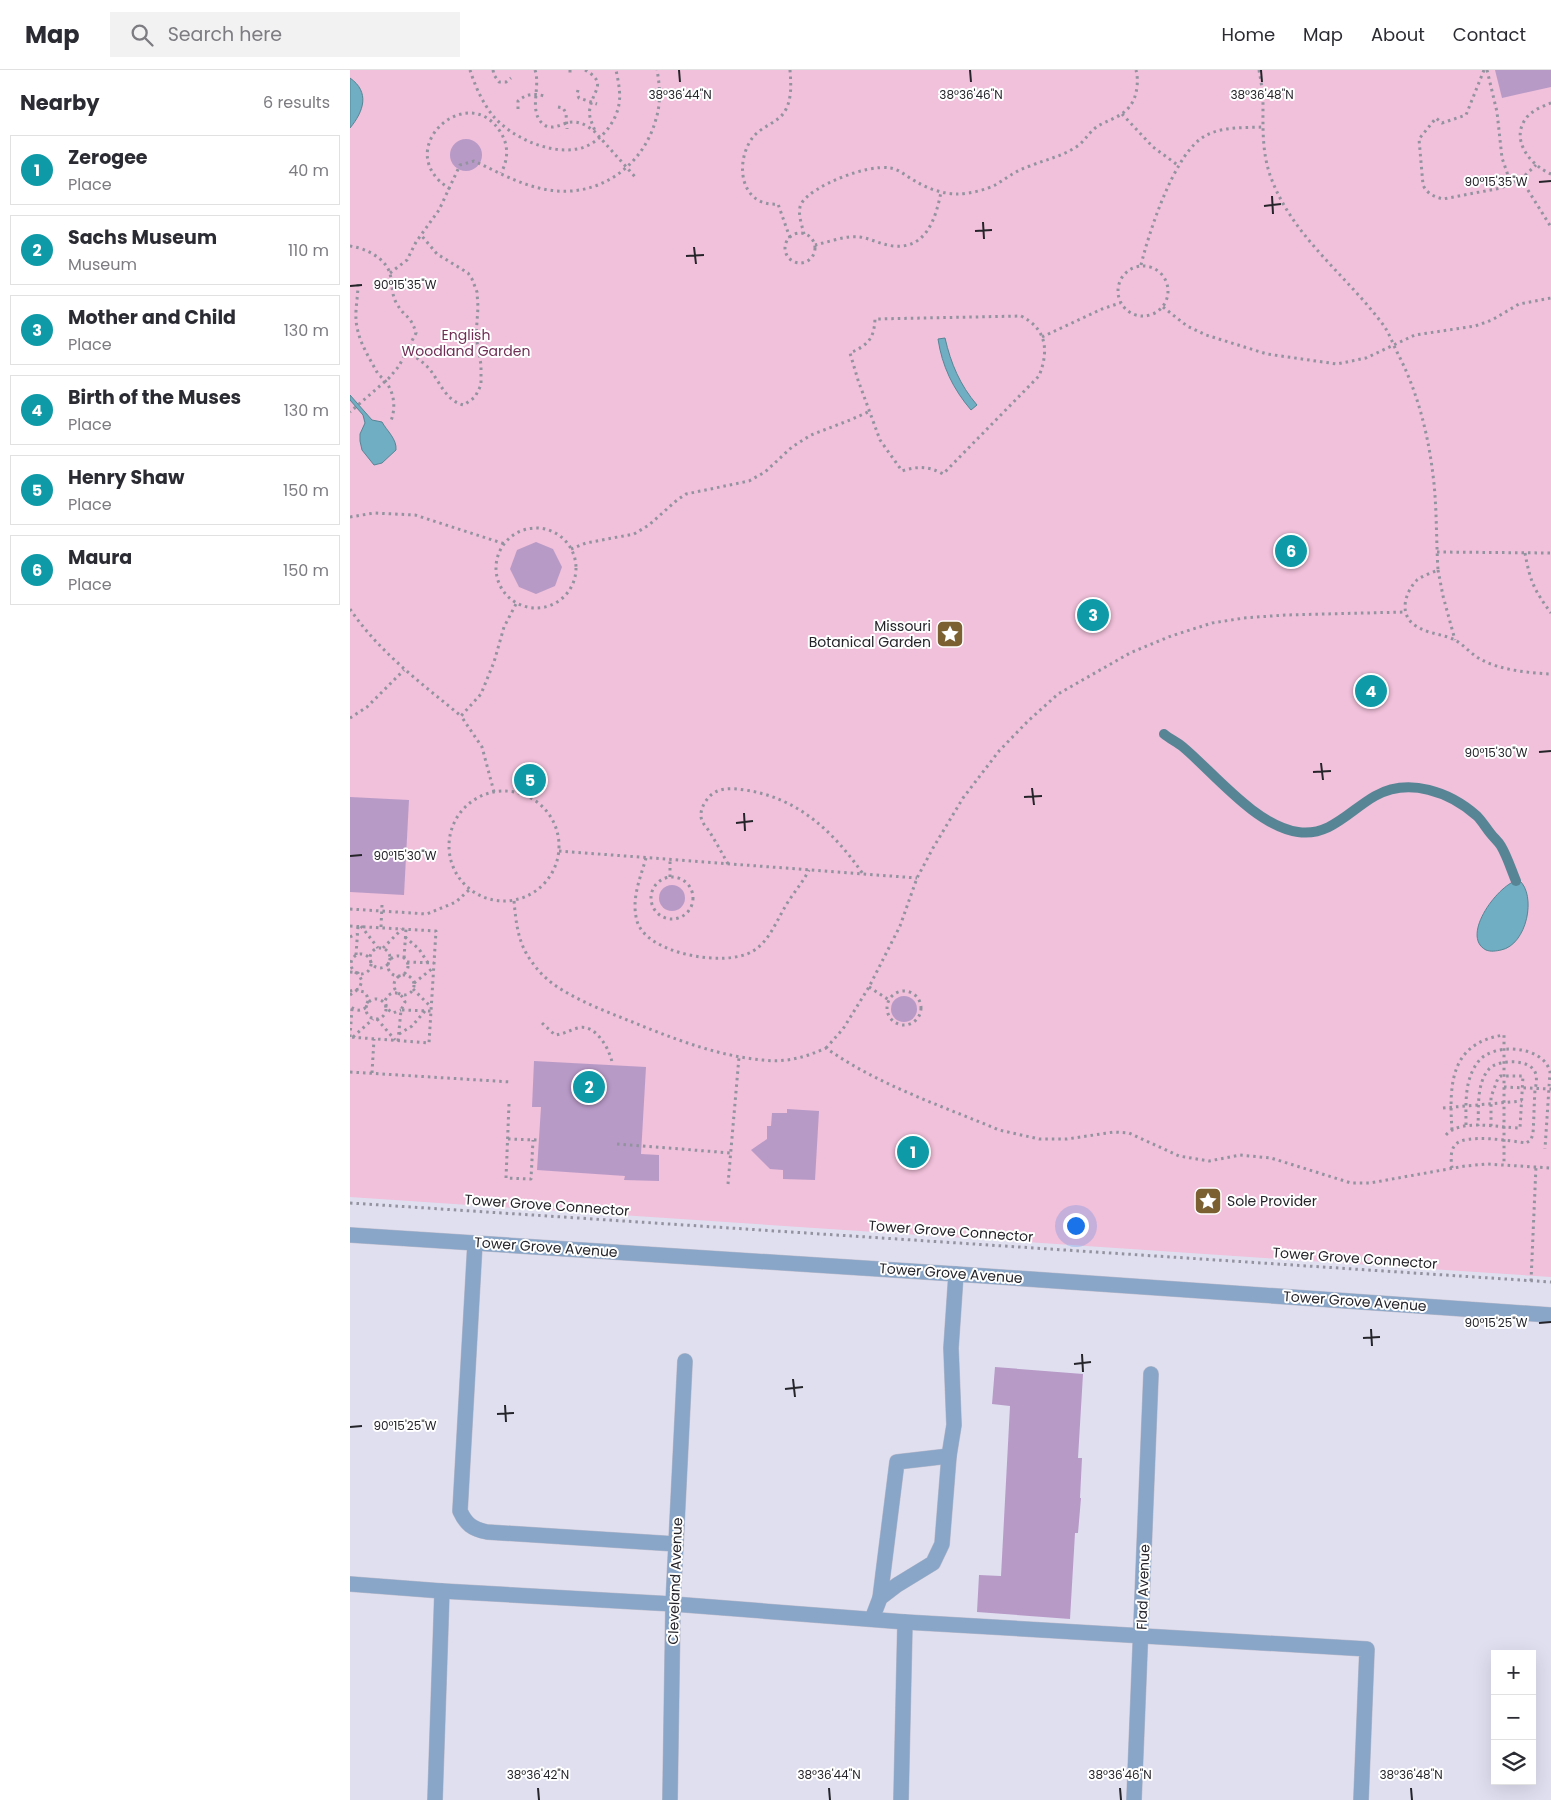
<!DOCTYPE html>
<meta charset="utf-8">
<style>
:root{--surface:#fff;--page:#f2f2f3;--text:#2b2b33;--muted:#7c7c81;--line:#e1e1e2;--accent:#7b6032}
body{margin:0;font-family:Poppins,sans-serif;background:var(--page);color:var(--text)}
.controls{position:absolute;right:15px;bottom:15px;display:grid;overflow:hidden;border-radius:0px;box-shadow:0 5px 20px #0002}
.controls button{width:45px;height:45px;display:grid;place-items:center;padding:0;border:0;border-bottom:1px solid var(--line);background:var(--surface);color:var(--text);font:25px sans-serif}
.you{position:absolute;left:725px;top:1155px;width:18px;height:18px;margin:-12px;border:4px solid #fff;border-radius:50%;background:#1a73e8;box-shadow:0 0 0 8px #1a73e833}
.badge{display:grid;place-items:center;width:32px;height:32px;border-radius:50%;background:var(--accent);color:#fff;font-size:16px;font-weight:700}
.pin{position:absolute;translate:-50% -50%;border:2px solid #fff;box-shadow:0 1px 5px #0006}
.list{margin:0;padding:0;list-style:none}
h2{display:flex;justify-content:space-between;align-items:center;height:65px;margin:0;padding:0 20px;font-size:21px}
h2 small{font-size:16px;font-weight:400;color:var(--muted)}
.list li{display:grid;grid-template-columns:32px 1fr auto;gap:15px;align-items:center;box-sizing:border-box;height:70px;margin:0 10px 10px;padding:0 10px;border:1px solid var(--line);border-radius:0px}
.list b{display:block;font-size:19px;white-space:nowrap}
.list p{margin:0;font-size:16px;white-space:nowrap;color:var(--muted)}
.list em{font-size:16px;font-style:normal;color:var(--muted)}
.icon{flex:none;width:28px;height:28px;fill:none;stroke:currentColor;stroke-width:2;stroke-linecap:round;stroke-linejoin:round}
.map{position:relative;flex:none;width:1201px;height:1730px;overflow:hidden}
header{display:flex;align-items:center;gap:30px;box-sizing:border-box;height:70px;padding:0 25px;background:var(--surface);border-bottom:1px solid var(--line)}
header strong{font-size:24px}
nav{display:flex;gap:28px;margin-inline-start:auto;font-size:18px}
.search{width:350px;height:45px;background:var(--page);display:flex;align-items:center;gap:12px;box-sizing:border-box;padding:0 18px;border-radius:0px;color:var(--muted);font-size:19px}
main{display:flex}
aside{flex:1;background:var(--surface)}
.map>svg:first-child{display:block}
</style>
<header>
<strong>Map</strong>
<div class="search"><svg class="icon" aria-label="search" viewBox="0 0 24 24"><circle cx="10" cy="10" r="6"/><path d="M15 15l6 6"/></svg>Search here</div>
<nav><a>Home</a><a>Map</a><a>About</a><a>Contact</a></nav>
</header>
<main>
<aside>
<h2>Nearby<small>6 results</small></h2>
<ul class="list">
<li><span class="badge" style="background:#0f9aa8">1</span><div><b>Zerogee</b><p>Place</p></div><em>40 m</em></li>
<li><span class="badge" style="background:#0f9aa8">2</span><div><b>Sachs Museum</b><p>Museum</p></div><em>110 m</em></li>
<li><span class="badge" style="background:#0f9aa8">3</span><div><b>Mother and Child</b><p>Place</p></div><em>130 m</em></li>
<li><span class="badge" style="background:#0f9aa8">4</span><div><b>Birth of the Muses</b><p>Place</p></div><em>130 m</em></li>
<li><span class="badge" style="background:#0f9aa8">5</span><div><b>Henry Shaw</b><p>Place</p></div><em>150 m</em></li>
<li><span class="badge" style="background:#0f9aa8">6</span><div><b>Maura</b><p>Place</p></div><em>150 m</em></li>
</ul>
</aside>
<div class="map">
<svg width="1201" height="1730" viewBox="0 0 1201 1730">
<rect width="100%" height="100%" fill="#dfdff0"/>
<path fill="#f1c0da" d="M0,0H1201V1207L0,1127Z"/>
<g fill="#6faec3" stroke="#588595">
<path d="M0,8C20,22 14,41 0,58Z"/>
<path d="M595,268C601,294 610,315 627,335L621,340C603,319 592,296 588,269Z"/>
<path d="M0,325L22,350L32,352C37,361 47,369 46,380L32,393L24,395L12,380L10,371V364L15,353L13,345L0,330Z"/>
<path d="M1169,810C1187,825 1177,875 1151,880C1146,881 1141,882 1136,880C1109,866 1150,812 1169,810Z"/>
</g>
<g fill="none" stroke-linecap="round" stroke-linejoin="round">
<path stroke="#588595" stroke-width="10" d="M814,664C820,669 827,672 833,677C864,703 906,756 948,762C980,767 1000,740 1025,726C1059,707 1100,722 1127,746C1132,751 1136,758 1141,764C1144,768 1148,771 1151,776C1157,786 1161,799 1166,811"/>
</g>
<g fill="#b89ac7">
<path d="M1145,0H1201V17L1152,28Z"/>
<circle cx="116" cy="85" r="16"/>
<path d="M186,472L203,479L212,497L205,516L186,524L169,517L160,499L167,480Z"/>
<path d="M0,727L59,730L54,825L0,822Z"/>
<circle cx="322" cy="828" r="13"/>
<circle cx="554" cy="939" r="13"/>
<path d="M184,991L296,997L291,1084L309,1085V1111L274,1110L275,1106L187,1100L191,1037H182Z"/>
<path d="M437,1039L469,1041L465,1110L433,1109V1100L420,1099L401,1080L417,1069V1056H421L422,1043H437Z"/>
<path d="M645,1297L733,1304L728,1388H732L730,1428H731L728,1463H725L720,1549L627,1542L629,1505L651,1506L660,1336L642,1334Z"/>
</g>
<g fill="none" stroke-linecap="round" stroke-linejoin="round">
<g stroke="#bdbdcc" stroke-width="16">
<g id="minor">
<path d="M0,1165L606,1204L1201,1245"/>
<path d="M125,1173L110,1441C116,1454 122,1459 137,1462L326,1474"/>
<path d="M0,1514L92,1521L323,1534L555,1552L1017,1579L1011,1730"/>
<path d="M530,1528L547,1392L599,1386"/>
<path d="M522,1549L530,1528L547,1515L583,1493L592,1474L599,1386L604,1355L601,1278L606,1204"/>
<path d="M85,1730L92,1521"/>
<path d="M320,1730L323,1534L335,1291"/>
<path d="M551,1730L555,1552"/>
<path d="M784,1730L801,1304"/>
</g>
</g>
<g stroke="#9393a0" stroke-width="3" stroke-dasharray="2.5 4" stroke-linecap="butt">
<path d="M120,0C125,16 133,34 144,47C163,68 199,84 227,79C247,76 266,54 269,34C271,23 268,10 266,0"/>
<path d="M143,0L144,5L149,12H156L161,8"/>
<path d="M185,0C191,17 178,41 193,54C202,62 213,52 223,52C232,52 239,57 245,62L287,109"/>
<path d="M220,0V4"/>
<path d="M235,0C258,13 243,20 240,38C238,46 242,53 245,61"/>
<path d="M440,0C441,14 442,29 435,41C429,52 412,56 403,67C384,92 390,137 428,134L440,168"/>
<path d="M909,0C911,11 913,23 913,34C913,59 912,81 920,105C941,165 994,203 1031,252C1038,260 1042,272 1047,282C1067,320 1078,363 1083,405C1087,436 1086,468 1088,500C1081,503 1072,506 1067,510C1055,522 1048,545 1066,556C1078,564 1093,564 1105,570C1114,575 1121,584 1130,589C1150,600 1178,603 1201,604"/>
<path d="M1134,0L1116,45L1092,53L1086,48L1069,69L1073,115C1077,124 1085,127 1093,129L1151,118L1171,109L1186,95"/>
<path d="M1137,0L1147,42L1152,88L1161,114"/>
<path d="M228,20L227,24L229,28L247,34"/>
<path d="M1201,33C1193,36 1183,40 1177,47C1159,69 1180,95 1201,104"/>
<path d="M208,37L213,38L216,43L217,59"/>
<path d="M168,39V31C176,24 184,23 194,26"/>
<path d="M772,44L803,77L829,96"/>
<path d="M1171,109L1201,157"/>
<path d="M100,119C38,80 119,8 151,63C159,76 158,90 151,103"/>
<circle cx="450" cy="178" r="15"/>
<path d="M454,164C452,155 447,143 451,134C462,115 518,94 540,98C550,99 558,108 567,112C578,119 594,124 607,124C618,124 637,120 647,114C658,107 667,100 680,96C697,89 714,86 729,75C736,69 740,61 748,56C758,50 772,47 780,36C787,27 789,11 786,0"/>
<path d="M465,175C479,172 496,165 510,167C522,169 532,175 544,176C577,179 586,147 591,122"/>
<path d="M0,176C15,178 36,188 40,204C43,214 41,225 47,234C54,247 61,245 66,263L49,296L39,308L0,342"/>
<path d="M791,195C799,162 822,92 849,70C866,56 892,58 913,57"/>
<circle cx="793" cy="221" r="25"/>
<path d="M40,203L57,190L66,172L89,140L110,95L124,91C148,102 172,116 199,120C248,128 293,97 306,49C311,33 310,16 307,0"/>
<path d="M8,214C8,229 4,243 7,257C10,274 20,289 28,304C31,307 34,309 36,312C45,324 46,340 40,353"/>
<path d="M813,237L837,256L856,265L917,284L987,294L1016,288L1065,265L1125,256L1142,250L1169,234L1201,228"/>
<path d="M671,246C697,259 699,281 689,306L593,404C579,396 567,396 552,401L530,370L508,310L500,283C518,275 524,269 525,249Z"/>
<path d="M692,267L752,239L770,233"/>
<path d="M56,280C65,287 74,292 81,301C90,313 97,332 114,335L125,327L131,315V295L126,266L128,237L127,222L122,209L118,203L87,184L71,165"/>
<path d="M0,447L24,443L65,445L155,474"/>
<circle cx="186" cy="498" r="40"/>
<path d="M221,479L236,473L284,464L299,455L327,430L336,424L399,411L415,402L442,377L461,365L500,350L518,342"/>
<path d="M1087,482L1201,483"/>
<path d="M1175,483C1180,511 1184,520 1201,543"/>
<path d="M1088,500L1093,526L1105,570"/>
<path d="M0,539C29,582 71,613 111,646"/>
<path d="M0,648L17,637L54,600"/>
<circle cx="154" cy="776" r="55"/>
<path d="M144,722L132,677L111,646L131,624L144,592L154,557L167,532"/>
<path d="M209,781L567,808"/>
<path d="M296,788C290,809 281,829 287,851C296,884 376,898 403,881C420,871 427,849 438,832C445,821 453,812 459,800"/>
<path d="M378,794C372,783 366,772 359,761C357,758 354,755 352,751C349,742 353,734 359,727C368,717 382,718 395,720C448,728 483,761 513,804"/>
<path d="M320,807V790"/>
<circle cx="322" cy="828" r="21"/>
<path d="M164,831C166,853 168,874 182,892C188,901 197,910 206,916C227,930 252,940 275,949C319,967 366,986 413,990C436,993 456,987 476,978C528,1015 590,1035 649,1060L689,1069H717L764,1062L779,1063L829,1086L859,1091L890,1085L921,1088L1001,1113H1020L1115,1096L1137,1094L1201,1098"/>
<path d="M0,839L77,844L106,832L120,819"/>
<path d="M0,856L86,861L79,973L0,967"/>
<path d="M11,856L28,878"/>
<path d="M31,857L32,835"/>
<path d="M0,867L6,864"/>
<path d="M55,867L69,879L78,893"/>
<path d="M33,878L52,859"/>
<circle cx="30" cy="888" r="10"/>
<circle cx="11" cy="894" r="10"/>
<path d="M6,885L8,856"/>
<circle cx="48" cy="896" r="10"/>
<path d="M54,888L56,859"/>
<path d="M57,892L84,893"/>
<path d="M0,902L8,903L12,911L9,919L0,921"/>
<circle cx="54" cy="915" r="10"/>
<path d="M64,913L83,898"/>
<path d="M519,917L539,930"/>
<path d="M63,919L81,937"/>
<circle cx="554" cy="938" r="17"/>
<path d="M0,925L7,920L14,922L17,926L18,931L15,938C9,942 5,940 0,936"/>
<circle cx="26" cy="939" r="10"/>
<path d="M52,940L81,941"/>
<path d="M27,949L45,970"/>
<path d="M192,953L205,965C214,964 220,960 228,958C245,953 259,978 262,992"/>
<path d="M49,964L62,956L75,941"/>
<path d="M0,967L2,938"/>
<path d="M3,967L23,949"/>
<path d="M48,971L51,940L55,932C51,920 39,920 35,931L37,939L43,943L51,940"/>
<path d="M476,978L493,959L519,917L550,856L567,808L583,778L613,728L649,681L678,651L708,624L780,583L821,566L862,553L894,548L935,545L1055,542"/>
<path d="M0,1002L161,1012"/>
<path d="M22,1003L24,969"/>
<path d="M1154,1017L1201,1019"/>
<path d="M159,1034L156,1108L181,1109L183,1070"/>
<path d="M1093,1038L1172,1031"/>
<path d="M1116,1055C1116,1034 1114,1010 1128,992C1142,972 1194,975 1200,1002L1195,1079"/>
<path d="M1102,1060C1099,1014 1100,973 1154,965V1094"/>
<path d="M1096,1065C1111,1048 1149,1058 1170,1058L1173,1006H1150L1148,1008L1141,1027V1056"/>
<path d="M158,1069L189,1070"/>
<path d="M267,1074L381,1083"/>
<path d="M1102,1098C1101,1091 1100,1081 1105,1075C1115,1063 1161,1071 1176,1073L1181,1070L1183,1063C1184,1049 1184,1035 1185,1020C1186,1015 1187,1010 1186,1005C1183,988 1148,989 1139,999C1126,1014 1129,1038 1128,1056"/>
<path d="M378,1114L389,987"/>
<path d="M0,1133L1201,1212"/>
<path d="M1181,1211L1186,1096"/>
</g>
<use href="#minor" stroke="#89a6c8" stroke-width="15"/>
</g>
<path fill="none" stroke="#24242a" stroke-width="2" d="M329,0L330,12M620,0L621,12M911,0L912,12M1189,112L1201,111M922,126L923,144M914,136L931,134M633,152L634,169M625,161L642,160M344,177L346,194M336,186L354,185M0,216L12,215M1189,682L1201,681M971,693L973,710M963,702L981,701M682,718L684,735M674,727L692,726M394,743L395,761M386,753L403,751M0,786L12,785M1189,1253L1201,1252M1021,1259L1022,1276M1013,1268L1030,1267M732,1284L733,1302M724,1294L741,1292M443,1309L445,1327M435,1319L453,1317M155,1335L156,1352M147,1344L164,1343M0,1357L12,1356M188,1718L189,1730M479,1718L480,1730M770,1718L771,1730M1061,1718L1062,1730"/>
<defs>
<g id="sight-square" transform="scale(1.4375)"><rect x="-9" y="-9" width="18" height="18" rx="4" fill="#7b6032" stroke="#fff"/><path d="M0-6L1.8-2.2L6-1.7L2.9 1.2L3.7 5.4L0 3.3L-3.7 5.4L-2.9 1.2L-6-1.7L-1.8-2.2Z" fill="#fff"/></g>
</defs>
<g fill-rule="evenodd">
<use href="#sight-square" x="600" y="564"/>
<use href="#sight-square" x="858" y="1131"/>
</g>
<g text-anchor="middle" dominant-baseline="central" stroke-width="4" stroke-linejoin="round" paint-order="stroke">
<g font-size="14" fill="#6f2f55" stroke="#fff">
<text x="116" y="265">English<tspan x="116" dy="16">Woodland Garden</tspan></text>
</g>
<g font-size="14" fill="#24242a" stroke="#fff" text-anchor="end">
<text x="581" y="556">Missouri<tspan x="581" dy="16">Botanical Garden</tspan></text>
<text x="877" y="1131" text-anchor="start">Sole Provider</text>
</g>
<g font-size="14" fill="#24242a" stroke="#fff">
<text transform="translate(197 1135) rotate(4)">Tower Grove Connector</text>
<text transform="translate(601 1161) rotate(4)">Tower Grove Connector</text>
<text transform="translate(196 1177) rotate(4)">Tower Grove Avenue</text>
<text transform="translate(1005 1188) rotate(4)">Tower Grove Connector</text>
<text transform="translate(601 1203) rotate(4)">Tower Grove Avenue</text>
<text transform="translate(1005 1231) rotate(4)">Tower Grove Avenue</text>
<text transform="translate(325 1511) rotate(-88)">Cleveland Avenue</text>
<text transform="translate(793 1517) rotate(-88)">Flad Avenue</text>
</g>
</g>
<g font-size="12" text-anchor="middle" fill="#24242a" stroke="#fff" stroke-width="4" stroke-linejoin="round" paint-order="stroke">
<text x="330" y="29">38°36'44"N</text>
<text x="621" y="29">38°36'46"N</text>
<text x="912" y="29">38°36'48"N</text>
<text x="1146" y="116">90°15'35"W</text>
<text x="55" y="219">90°15'35"W</text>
<text x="1146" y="687">90°15'30"W</text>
<text x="55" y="790">90°15'30"W</text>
<text x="1146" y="1257">90°15'25"W</text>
<text x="55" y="1360">90°15'25"W</text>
<text x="188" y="1709">38°36'42"N</text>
<text x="479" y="1709">38°36'44"N</text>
<text x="770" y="1709">38°36'46"N</text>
<text x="1061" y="1709">38°36'48"N</text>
</g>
</svg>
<div class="controls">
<button>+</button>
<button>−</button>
<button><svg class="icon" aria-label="layers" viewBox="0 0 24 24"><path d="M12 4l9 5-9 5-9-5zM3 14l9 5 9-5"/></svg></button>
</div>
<div class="you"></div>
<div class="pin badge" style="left:563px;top:1082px;background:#0f9aa8">1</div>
<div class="pin badge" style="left:239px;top:1017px;background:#0f9aa8">2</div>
<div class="pin badge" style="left:743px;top:545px;background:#0f9aa8">3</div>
<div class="pin badge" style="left:1021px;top:621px;background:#0f9aa8">4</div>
<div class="pin badge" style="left:180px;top:710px;background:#0f9aa8">5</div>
<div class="pin badge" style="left:941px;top:481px;background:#0f9aa8">6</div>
</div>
</main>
